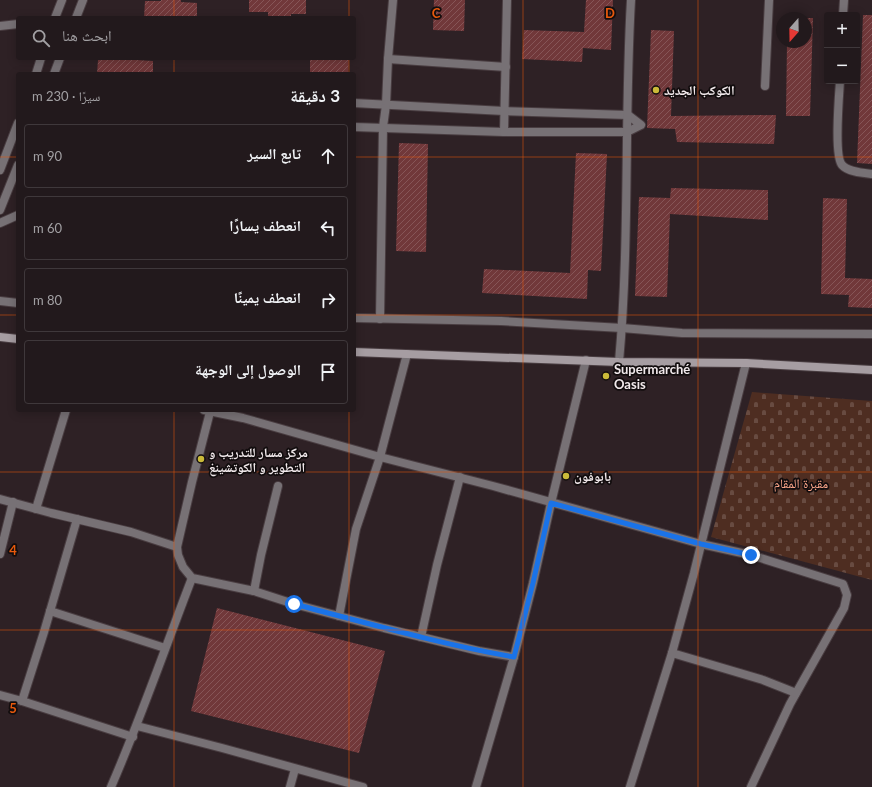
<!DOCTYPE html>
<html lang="ar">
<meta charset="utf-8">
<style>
:root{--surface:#22191c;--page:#2a2225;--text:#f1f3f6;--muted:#a2a0a3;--line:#3f383b}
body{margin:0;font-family:Lato,"Noto Naskh Arabic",sans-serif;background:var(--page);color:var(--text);direction:rtl}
.controls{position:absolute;right:12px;top:12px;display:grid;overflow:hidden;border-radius:4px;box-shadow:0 2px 10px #0003}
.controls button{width:36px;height:36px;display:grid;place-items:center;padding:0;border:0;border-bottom:1px solid var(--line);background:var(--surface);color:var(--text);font:20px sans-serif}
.compass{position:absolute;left:776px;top:12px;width:36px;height:36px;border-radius:50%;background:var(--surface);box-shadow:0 2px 10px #0003;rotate:200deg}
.stop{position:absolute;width:12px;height:12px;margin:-9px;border:3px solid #1a73e8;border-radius:50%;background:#fff}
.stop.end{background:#1a73e8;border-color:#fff;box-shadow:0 1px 4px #0008}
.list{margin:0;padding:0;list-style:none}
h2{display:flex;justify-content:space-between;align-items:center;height:52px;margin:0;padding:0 16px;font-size:17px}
h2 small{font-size:13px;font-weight:400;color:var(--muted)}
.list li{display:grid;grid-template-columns:26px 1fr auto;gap:12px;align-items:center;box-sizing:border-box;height:64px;margin:0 8px 8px;padding:0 8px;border:1px solid var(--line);border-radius:4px}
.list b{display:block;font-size:15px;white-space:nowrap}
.list em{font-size:13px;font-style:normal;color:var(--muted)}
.icon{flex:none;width:22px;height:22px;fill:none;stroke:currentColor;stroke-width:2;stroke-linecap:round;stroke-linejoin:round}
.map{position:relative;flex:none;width:872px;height:787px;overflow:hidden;direction:ltr}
.search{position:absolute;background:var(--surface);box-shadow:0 2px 10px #0003;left:16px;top:16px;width:340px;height:44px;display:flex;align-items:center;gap:10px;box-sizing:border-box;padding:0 14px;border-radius:4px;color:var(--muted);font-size:15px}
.panel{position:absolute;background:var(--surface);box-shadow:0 2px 10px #0003;left:16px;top:72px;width:340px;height:340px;border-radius:4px;direction:rtl}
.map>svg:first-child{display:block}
</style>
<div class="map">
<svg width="872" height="787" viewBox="0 0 872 787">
<defs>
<pattern id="cemetery-stones" width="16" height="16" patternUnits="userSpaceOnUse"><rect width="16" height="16" fill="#4e2d21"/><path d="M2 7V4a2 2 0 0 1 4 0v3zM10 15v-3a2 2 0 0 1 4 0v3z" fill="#684b41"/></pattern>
<pattern id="building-hatch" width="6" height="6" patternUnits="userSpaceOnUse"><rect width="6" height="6" fill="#71383a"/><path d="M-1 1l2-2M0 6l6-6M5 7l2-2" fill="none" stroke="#865557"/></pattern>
</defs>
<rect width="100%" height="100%" fill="#2e2125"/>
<path fill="url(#cemetery-stones)" d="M752,392L872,401V580L711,537Z"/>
<g fill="url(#building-hatch)">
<path d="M161,0H181V2L197,3V18H144L145,1H161Z"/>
<path d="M249,0H306V14H291V18H268V12H249Z"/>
<path d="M434,0H465L464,31L433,30Z"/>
<path d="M586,0H613L611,50L583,48L582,62L522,59L524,30L584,32Z"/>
<path d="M863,15H872V164L857,163Z"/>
<path d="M806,18H813L810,116H786L787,42H806Z"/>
<path d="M651,30L674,31L671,116L776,115L774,144L677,142L675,129L647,128Z"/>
<path d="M114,58H138L137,60L153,61V74H97L98,60H114Z"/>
<path d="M310,58H349L348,74H310Z"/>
<path d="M399,143L428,144L426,252L396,251Z"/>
<path d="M576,153L607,154L601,271L588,270L587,299L482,293L484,269L570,273Z"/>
<path d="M671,188L768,190V220L670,214L667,297L635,296L639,197L670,198Z"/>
<path d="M823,198L847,199L845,278L872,279V308L848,307L849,295L821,294Z"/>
<path d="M217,608L385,651L359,753L191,711Z"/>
</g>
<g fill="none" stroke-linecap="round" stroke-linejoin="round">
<g stroke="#493d41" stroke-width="10">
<g id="street">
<path d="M843,15L844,0"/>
<path d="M55,18L62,0"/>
<path d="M76,18L83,0"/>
<path d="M0,26L18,24"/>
<path d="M388,59L506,67"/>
<path d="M36,74L41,58"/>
<path d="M54,74L60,58"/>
<path d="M840,81C839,96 834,156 842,165C848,172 863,173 872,174"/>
<path d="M765,86L769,0"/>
<path d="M354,103L504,111L628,115L641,125L627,132H504L354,127"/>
<path d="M504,132L507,0"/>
<path d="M0,170L18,123"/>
<path d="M0,210L18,165"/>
<path d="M0,223L18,215"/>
<path d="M0,301L18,303"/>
<path d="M354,318L501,321L622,328L682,333L872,334"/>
<path d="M380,319L383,127L386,105L388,59L393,0"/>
<path d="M619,362C630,241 624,120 631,0"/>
<path d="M204,410L243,418L380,457L493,486L701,544L751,555L843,584L847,595L844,608L790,704L751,787"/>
<path d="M0,499L51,513L131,532L177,547L178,555L183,567L192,578L254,591L294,604L384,628L479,651L514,657"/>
<path d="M36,509L66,410"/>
<path d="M177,547L192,482L210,412"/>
<path d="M0,554L13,502"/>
<path d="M254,591L261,555L278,486"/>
<path d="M50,611L165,648"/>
<path d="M339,616L356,529L380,457L407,354"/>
<path d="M421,637L437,565L460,477"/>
<path d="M672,653L763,680L796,693"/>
<path d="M0,695L22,701L133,737"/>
<path d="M22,701L44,632L77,519"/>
<path d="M137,726L222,748L363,787"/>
<path d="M111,787C141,718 165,648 192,578"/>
<path d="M290,787L295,769"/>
<path d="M476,787L514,657L533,583L551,503L586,360"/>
<path d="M630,787L672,653L694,573L746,363"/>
</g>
</g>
<g stroke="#493d41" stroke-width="10">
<g id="secondary">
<path d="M0,337L18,339"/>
<path d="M354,352L619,362L746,363L872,370"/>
</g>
</g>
<use href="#street" stroke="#777175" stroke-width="8"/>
<use href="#secondary" stroke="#a69da2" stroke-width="8"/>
</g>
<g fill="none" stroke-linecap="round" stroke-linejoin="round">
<path stroke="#1a73e8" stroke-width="5" d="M294,604C367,623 440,644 514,657L533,583L551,503L701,544L751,555"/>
</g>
<path fill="none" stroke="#e8590c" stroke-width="1" stroke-opacity="0.55" d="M174,0V18M349,0V18M523,0V787M698,0V787M174,58V74M349,58V74M0,157H18M354,157H872M0,315H18M354,315H872M174,410V787M349,410V787M0,472H872M0,630H872"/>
<g fill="#cbba39" stroke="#120d0e" stroke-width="1.5">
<circle cx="656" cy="90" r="4"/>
<circle cx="606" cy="376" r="4"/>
<circle cx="201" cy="459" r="4"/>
<circle cx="566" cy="476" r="4"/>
</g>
<g text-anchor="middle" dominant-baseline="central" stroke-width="3.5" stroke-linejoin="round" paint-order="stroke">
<g font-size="13" font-weight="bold" fill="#f1e9eb" stroke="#120d0e" text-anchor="start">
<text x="664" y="90">الكوكب الجديد</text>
<text x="614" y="369">Supermarché<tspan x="614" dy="15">Oasis</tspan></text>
<text x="209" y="452">مركز مسار للتدريب و<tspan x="209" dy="15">التطوير و الكوتشينغ</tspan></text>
<text x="574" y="476">بابوفون</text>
</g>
<g font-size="13" fill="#fda78a" stroke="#120d0e">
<text x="801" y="483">مقبرة المقام</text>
</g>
</g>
<g font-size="13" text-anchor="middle" font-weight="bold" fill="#e8590c" stroke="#120d0e" stroke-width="3.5" stroke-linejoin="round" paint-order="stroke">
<text x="436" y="18">C</text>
<text x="610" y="18">D</text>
<text x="13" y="555">4</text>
<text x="13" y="713">5</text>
</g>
</svg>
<div class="controls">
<button>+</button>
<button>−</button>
</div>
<svg class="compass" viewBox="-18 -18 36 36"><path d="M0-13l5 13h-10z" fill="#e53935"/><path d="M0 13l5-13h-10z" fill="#a2a0a3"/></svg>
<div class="stop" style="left:294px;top:604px"></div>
<div class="stop end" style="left:751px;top:555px"></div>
<div class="search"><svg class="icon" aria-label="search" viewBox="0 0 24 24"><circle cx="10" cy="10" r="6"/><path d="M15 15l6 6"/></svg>ابحث هنا</div>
<section class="panel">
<h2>3 دقيقة<small>سيرًا · 230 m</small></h2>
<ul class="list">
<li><svg class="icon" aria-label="ahead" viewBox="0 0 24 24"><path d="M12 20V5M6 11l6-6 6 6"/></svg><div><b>تابع السير</b></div><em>90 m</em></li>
<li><svg class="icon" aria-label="left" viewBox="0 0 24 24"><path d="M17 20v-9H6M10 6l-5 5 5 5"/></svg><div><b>انعطف يسارًا</b></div><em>60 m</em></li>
<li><svg class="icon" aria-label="right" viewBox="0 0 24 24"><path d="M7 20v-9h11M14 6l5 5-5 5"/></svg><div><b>انعطف يمينًا</b></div><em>80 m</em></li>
<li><svg class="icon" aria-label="arrive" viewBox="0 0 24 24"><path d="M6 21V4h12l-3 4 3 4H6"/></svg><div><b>الوصول إلى الوجهة</b></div></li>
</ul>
</section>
</div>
